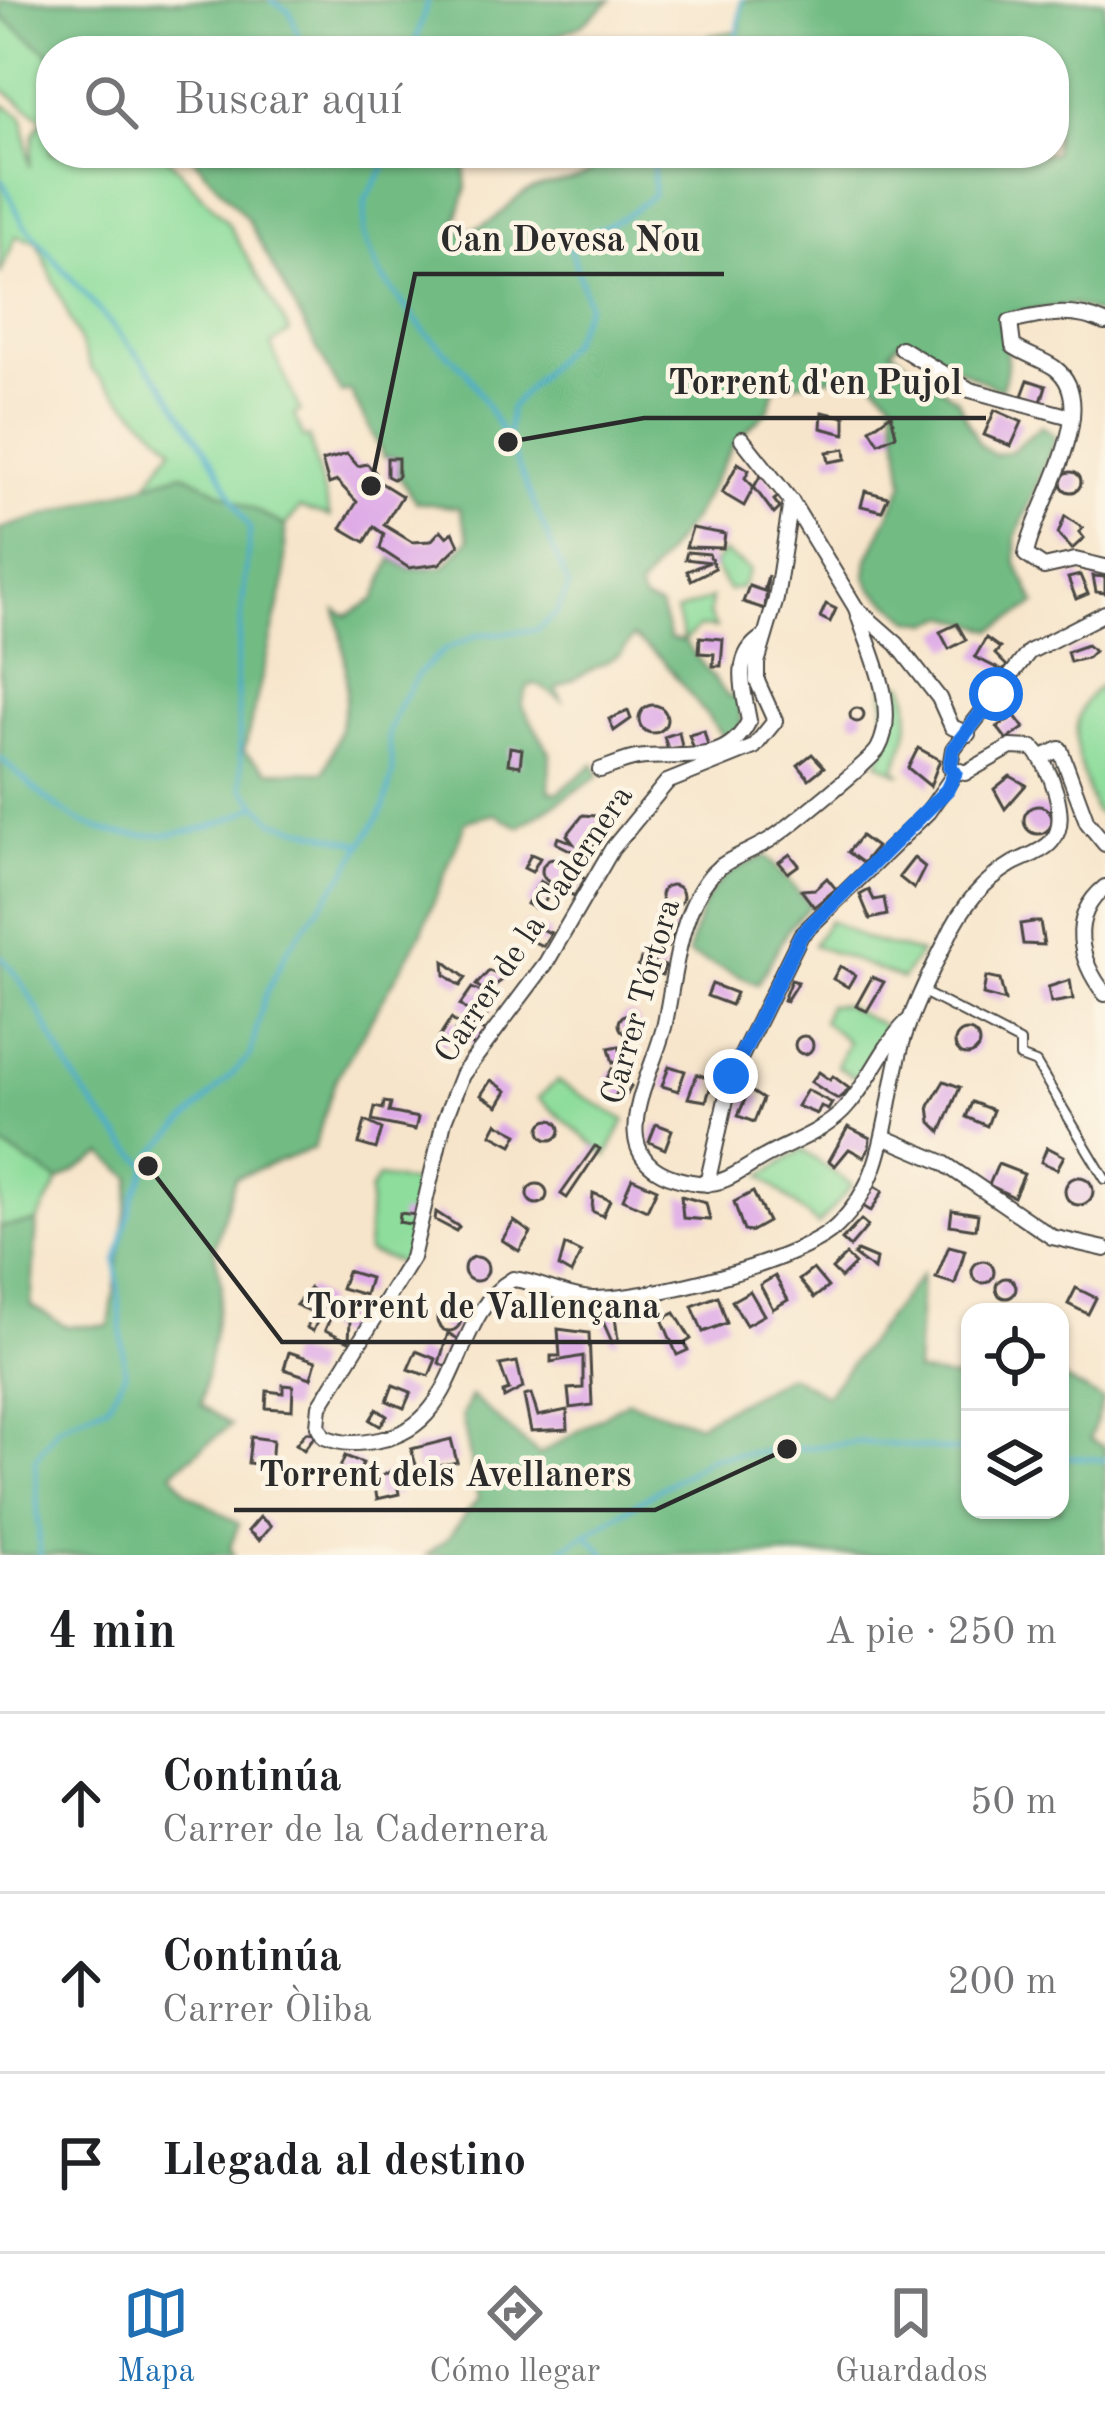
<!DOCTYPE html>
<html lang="es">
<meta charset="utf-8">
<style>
:root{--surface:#fff;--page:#f2f2f2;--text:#202124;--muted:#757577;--line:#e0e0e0;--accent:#1f6fb2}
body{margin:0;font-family:"Old Standard TT",serif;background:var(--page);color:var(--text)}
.controls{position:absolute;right:36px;bottom:36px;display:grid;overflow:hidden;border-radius:24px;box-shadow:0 3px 9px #0004}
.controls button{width:108px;height:108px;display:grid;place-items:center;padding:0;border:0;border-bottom:3px solid var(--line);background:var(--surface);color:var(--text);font:60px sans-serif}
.stop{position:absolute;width:36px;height:36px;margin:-27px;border:9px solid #1a73e8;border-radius:50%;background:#fff}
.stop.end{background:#1a73e8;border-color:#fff;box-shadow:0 3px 12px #0008}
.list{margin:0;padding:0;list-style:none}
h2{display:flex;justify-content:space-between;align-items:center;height:156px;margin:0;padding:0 48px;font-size:51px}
h2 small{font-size:39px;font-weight:400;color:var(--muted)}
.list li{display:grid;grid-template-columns:78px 1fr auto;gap:36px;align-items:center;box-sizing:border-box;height:180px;padding:0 48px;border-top:3px solid var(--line)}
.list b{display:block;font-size:45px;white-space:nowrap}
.list p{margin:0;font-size:39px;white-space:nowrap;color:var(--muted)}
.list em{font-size:39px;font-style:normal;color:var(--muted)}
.icon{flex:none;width:66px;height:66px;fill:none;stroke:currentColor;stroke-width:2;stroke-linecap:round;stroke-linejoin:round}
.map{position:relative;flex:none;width:1105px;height:1555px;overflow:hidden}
.search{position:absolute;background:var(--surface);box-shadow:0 3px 9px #0004;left:36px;right:36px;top:36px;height:132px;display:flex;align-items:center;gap:30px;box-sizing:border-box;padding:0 42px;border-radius:48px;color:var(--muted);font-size:45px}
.sheet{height:696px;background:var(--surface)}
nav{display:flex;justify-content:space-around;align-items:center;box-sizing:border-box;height:168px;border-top:3px solid var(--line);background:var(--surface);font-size:33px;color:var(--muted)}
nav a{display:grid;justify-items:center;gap:6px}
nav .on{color:var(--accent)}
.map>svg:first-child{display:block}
</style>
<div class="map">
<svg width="1105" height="1555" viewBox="0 0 1105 1555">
<rect width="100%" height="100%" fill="#fcf5e5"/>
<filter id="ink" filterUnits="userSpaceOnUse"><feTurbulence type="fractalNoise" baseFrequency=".00833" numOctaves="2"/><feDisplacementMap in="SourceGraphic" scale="24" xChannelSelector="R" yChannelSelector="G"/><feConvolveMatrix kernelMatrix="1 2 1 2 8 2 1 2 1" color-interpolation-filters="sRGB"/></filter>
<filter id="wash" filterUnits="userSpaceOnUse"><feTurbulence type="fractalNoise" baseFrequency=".004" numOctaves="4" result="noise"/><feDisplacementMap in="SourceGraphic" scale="48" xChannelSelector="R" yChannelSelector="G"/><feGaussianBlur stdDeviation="2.7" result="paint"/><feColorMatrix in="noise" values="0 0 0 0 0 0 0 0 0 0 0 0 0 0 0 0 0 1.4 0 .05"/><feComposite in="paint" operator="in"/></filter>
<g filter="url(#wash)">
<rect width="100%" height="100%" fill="#f7e5cb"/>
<g fill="#8edd9c" stroke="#5c8464" stroke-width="3">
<path d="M0,15L51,55V153H163L227,222L290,332L271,345L300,411L294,415L304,438L309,437L330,517L300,508L285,526L183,473L147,484L173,447L92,370L37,242L16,236L0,275V118L4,105L23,116L30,167L34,134L43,119L0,87Z"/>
<path d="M723,552L750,570L741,588L728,590L713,565Z"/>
<path d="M711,598L709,615L716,628L699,627L684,641L676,612Z"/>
<path d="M884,680L904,684C916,714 907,739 895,768L901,775L878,762L886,743Z"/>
<path d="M1105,683V817L1095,812C1080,766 1057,713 1105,683Z"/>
<path d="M829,920L865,939L920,953L902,979L813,945Z"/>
<path d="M828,1005H844L888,1028L856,1078L837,1066L848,1042L823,1021Z"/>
<path d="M557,1081L625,1120L607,1156L538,1098Z"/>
<path d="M0,1144L59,1181L37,1222L0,1227Z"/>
<path d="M802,1150L852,1185L818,1225L762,1176Z"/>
<path d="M378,1177L424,1184L414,1241L401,1263L367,1252L370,1191Z"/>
</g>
<g fill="#72bc84" stroke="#4e7458" stroke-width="3">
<path d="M0,0H611L583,24L522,51L51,55L0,15Z"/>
<path d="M741,0H1105V316L1073,305L1011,313C992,343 1018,350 1001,389C965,376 937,353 901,341L891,350L957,399L979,444L994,455L1012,451L1041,426L1056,437L1016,537V563L1036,604L993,630L949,616L931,623L911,620L872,589L866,577L868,559L904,483L893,399L873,380L852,374L775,387L769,409L734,443L694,517L638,590L644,601L660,607L670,639L684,641L728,697L738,696L742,726L727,741L660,657L633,637L621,654L557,688L562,700L536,684L528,686L522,705L550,753L549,791L558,793L594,764L599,776L519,827L495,814L466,821L421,934L335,1081L314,1148L235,1178L214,1249L222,1286L201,1405L231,1425L172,1472L187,1492L239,1524L230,1547L234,1555H0V1227L37,1222L31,1305L65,1326H109L131,1177L103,1154L59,1181L0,1144V529L183,473L285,526V580L244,752L268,771L324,772C352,709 351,676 336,610L347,616L375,599L392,559L409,569L444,567L469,539L459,508L416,502L398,475V458L384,457L350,391L341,393L247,219L189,153H464L467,188L454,227L460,232C504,225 502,202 533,189C552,181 581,184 595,167L590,153H1054V51H708L709,36L740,30Z"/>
<path d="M766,856L810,905L788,929L758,984L688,954C703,898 710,876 766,856Z"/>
<path d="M921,1275L916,1372L970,1381V1510H1060V1377L1103,1400L1090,1439L1105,1447V1555H426L448,1538L478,1499L462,1416L471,1396L539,1455L628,1401L697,1424L789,1375L826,1395Z"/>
</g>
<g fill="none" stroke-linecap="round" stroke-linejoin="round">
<g stroke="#4dadcc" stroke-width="4.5">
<path d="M271,0L290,12L304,51"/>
<path d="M413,51L428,0"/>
<path d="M735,51L742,0"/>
<path d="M2,180L23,223L163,384L214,462L250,530L236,671L242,788L275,822L362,844"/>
<path d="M508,439L510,408L570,342L588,303L569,244L629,214L654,194L653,153"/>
<path d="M0,758C21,776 42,798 66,813C120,850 203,837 256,806"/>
<path d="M0,956C34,992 49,1035 74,1077C95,1110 119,1138 147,1165"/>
<path d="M1060,1456L1105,1460"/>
<path d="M587,1534L606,1555"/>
<path d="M40,1555L35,1459L58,1427L108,1404L125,1373L116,1261L134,1196L154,1153L250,1056L264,998L288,949L347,870L384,808L393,772L388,734L399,706L418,674L444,650L478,635L536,630L556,614L569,587L508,442L466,371L426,333L381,276L363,236L366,198L384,169L376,153"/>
<path d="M552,1555L712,1457L860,1442L970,1452"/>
</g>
</g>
<g id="blocks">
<g fill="#dda8e7">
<path d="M1028,380L1046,386L1041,402L1022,396Z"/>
<path d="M995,410L1022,422L1011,446L984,435Z"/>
<path d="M822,412L845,417V434L821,428Z"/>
<path d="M891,414L896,435L879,443L870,429Z"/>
<path d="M845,449L846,459L829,462L827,452Z"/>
<path d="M347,454L358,466L367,464L376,473L373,478L402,496L384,525L412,542L431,541L441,530L447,537L453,532L459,545L439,564L409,568L380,549L384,534L374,527L365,542L341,528L357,502L337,481L329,484L322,461Z"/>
<path d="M387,458H398V476L393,479L387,476Z"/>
<path d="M738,463L749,470L745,478L754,487L763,471L779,496L774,500L780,508L774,514L754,487L744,506L722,493Z"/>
<circle cx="1071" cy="482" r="10"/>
<path d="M865,491L888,497L882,511L861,506Z"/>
<path d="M1065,516L1083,528L1079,532L1084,538L1072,549L1058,534Z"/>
<path d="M692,528L725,534L723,548L686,547Z"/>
<path d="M687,552L709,554L715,568L691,580L687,571L710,562L685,559Z"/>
<path d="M768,575L765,609L743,602L749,586L764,591Z"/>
<path d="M1080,575L1088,594L1076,599L1068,578Z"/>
<path d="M1093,576L1105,577V593L1096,592Z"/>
<path d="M826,604L836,609L830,622L820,617Z"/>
<path d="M957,624L966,640L949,649L940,632Z"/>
<path d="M700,637L723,639L721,666H713L714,654L699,653Z"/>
<path d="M986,638L1000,648L995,654L1007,666L1003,671L975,657Z"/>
<path d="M1087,645L1094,651L1087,658L1070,662L1067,652Z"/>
<circle cx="653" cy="719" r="14"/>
<circle cx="857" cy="715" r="7"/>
<path d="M628,711L631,719L614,731L609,719Z"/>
<path d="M1015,716L1024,728L1007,740L997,727Z"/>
<path d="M704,731L708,746L694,750L689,735Z"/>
<path d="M679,732L682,747L668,749L664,737Z"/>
<path d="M510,747L522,749L520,766L508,764Z"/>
<path d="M918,748L940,760L930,786L908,768Z"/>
<path d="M812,754L824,767L809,779L798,765Z"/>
<path d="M1010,776L1026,785L1005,809L994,789Z"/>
<circle cx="1038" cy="820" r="14"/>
<path d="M583,815L596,816L608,828L584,857L556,843L558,837L573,843L567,835Z"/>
<path d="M861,836L876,847L863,863L848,852Z"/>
<path d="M531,854L540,858L532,872L524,868Z"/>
<path d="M790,854L799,865L788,873L779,862Z"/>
<path d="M914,858L925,867L914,889L899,877Z"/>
<circle cx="554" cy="871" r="12"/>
<path d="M575,873L585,879L574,896L564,890Z"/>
<path d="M827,878L836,889L814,907L801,890L815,889Z"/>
<path d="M540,881L552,888L540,911L527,904Z"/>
<circle cx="672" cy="896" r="11"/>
<path d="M869,890L874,900L884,898L887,915L870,919L860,895Z"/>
<path d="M655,922L676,925L668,947L655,943Z"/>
<path d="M1033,922H1040L1044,945L1023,944L1020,924Z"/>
<path d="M526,923L551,933L543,946L519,935Z"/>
<path d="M641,959L665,966L662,975L638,968Z"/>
<path d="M444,961L466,978L460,986L445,975Z"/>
<path d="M840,966L855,975L848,987L833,979Z"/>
<path d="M489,971L505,978L486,992L476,985Z"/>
<path d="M872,977L884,982L867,1011L856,1006Z"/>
<path d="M986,977L1000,980L1005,1001L983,995Z"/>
<path d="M791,980L798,982L786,1001L783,1000Z"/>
<path d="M1070,980L1073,999L1051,1003L1048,987Z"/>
<path d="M712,984L736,993L731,1005L707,996Z"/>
<path d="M472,988L498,1000L482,1022L460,1005Z"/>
<circle cx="629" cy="1024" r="10"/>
<path d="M451,1019L459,1025L445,1046L437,1041Z"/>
<path d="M475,1024L486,1033L474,1046L468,1041Z"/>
<circle cx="967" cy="1043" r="12"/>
<circle cx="804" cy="1045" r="9"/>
<path d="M619,1046L623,1060L613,1063L609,1048Z"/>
<path d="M669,1066L685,1071L678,1091L662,1086Z"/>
<path d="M612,1069L631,1086L623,1101L615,1097L619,1088L606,1080Z"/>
<path d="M819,1072L830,1080L833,1076L850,1089L838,1099L831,1095L811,1082Z"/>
<path d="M697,1074L713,1080L706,1101L688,1098Z"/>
<path d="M491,1080L507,1091L498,1106L481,1095Z"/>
<path d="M944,1081L960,1087L941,1132L931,1122L929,1106Z"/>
<path d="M749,1090L763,1099L754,1122L738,1116Z"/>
<path d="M807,1090L832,1103L828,1110L821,1106L817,1114L797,1106Z"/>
<path d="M384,1102L391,1103L389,1112L418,1118L415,1130L372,1121L375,1107L383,1109Z"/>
<path d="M972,1102L993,1110L987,1126L966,1117Z"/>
<circle cx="550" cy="1130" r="10"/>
<path d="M365,1121L382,1129L376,1149L359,1144Z"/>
<path d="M497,1123L518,1134L512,1145L491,1134Z"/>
<path d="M656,1124L672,1130L665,1149L649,1142Z"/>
<path d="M848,1127L870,1138L869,1148L864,1157L849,1149L835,1166L829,1161Z"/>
<path d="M595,1146L600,1149L567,1198L561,1194Z"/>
<path d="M1047,1147L1064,1156L1057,1169L1041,1162Z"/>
<path d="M998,1164L1024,1174L1014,1197L989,1185Z"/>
<circle cx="1079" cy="1191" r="14"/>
<path d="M632,1178L657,1189L647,1210L623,1199Z"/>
<circle cx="537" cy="1194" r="10"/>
<path d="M872,1185L883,1191L871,1211L861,1205Z"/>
<path d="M753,1192L768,1222L750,1232L744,1231L734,1202Z"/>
<path d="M593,1193L610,1200L603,1216L592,1211Z"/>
<path d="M681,1196L706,1203L710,1220L683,1218Z"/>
<path d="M952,1210L978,1214L976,1229L950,1225Z"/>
<path d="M436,1212L459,1227L456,1231L435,1220Z"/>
<path d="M400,1213L416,1215L415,1225L399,1222Z"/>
<path d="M861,1220L868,1226L850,1247L842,1240Z"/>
<path d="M514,1221L531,1233L519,1251L502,1240Z"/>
<path d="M565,1245L581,1253L571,1274L559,1267Z"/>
<path d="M949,1246L965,1250L955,1284L936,1278Z"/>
<path d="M857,1251L876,1259L874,1270L854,1255Z"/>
<path d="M846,1255L855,1264L841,1278L832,1269Z"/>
<circle cx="476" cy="1269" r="12"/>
<circle cx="983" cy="1272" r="11"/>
<path d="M813,1269L828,1287L814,1298L799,1280Z"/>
<path d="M347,1271L370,1278L365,1295L341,1288Z"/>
<path d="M775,1276L788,1300L773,1309L760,1285Z"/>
<circle cx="1006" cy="1288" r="10"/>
<path d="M310,1288L326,1301L313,1331L307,1328L312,1312L296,1305Z"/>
<path d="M1076,1288L1096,1298L1088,1314L1068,1304Z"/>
<path d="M750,1291L764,1315L746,1325L732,1301Z"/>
<path d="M718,1296L727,1323L703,1332L692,1306Z"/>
<path d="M637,1302L640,1309L632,1314L615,1316L618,1341L612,1342L597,1308Z"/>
<circle cx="449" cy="1319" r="12"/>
<path d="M333,1312L350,1320L349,1341L325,1330Z"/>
<path d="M675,1313L691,1339L685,1343L688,1350L677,1355L662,1319Z"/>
<path d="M558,1329L589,1333L592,1405L570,1408L568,1389L583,1388V1356L551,1362V1356H560Z"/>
<path d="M448,1333L460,1340L446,1367L439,1363Z"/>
<path d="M416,1351L436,1359L429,1376L408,1369Z"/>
<path d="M289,1352L316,1361L311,1378L284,1369Z"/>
<path d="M517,1362L523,1388L504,1398L503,1392L509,1390L500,1365Z"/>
<path d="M283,1385L293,1386L292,1410L266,1408L267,1391L283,1393Z"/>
<path d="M393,1385L411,1392L404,1408L387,1401Z"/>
<path d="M531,1394L538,1416L567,1410L568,1429L531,1431L524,1396Z"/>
<path d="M377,1409L387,1416L380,1426L370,1420Z"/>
<path d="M306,1432L317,1433L304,1450L296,1444Z"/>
<path d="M251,1437L273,1440L271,1466L248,1463Z"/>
<path d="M451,1439L457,1462L418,1471L411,1449Z"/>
<path d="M345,1456L363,1463L356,1482L337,1475Z"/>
<path d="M395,1469L399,1494L377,1499L374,1480Z"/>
<path d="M260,1517L271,1526L259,1540L248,1531Z"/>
</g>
</g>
</g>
<g filter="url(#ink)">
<use href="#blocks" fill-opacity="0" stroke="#4a4743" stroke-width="3"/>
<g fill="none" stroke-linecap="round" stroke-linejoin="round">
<g stroke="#4a4743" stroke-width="12">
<path id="lane" d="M925,993L1020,1042V1057L1036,1063L1105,1179"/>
</g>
<g stroke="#4a4743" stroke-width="18">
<g id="street">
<path d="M1105,323C1073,308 1044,314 1010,322L1013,346C1026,355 1042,359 1055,368C1105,406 1033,509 1026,555L1044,567L1075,560L1105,567"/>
<path d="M901,348L970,390L1071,417"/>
<path d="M742,439L791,501L856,608L897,644L939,698L952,727L968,734"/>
<path d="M791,501L776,599L757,663V681L775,721L754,747L667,782L612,849L546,963L462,1075L444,1121L412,1258L320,1406L318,1426L324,1437C344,1445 358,1444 379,1440C465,1424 449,1316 513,1279C540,1282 566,1298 593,1299C646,1300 799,1263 837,1226C890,1175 884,1104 903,1040C913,1007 932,970 947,939C961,908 983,881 1012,864C1025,857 1043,852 1052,841C1071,820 1050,765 1033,748L1011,747L965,773L950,767L953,749L1029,652L1105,613"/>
<path d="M856,608C868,649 901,707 878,749C871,761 790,826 774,837C755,851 727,857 711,875C678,915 675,975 665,1023C653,1079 589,1168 698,1183C721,1186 738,1173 756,1162C785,1144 819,1135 843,1111C869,1084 881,1048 907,1022"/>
<path d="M1042,757L1060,749L1087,822L1105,844"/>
<path d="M600,770C612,766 625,760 637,758C680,752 726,768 749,721C744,692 731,656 763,637"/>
<path d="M1105,887C1068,917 1079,961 1105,994"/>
<path d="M886,1138L942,1162L1052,1237L1105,1249"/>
<path d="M707,1184L731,1077L801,935L928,812L955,773"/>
</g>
</g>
<use href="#lane" stroke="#fff" stroke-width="8"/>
<use href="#street" stroke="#fff" stroke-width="14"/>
</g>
</g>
<g fill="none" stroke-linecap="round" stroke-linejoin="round" filter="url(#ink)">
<path stroke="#1a73e8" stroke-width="15" d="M731,1076L801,935L947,790L955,773L950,767L953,749L996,694"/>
</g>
<g text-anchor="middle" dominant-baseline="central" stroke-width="9" stroke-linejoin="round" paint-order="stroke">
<g font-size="33" fill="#2b2b2b" stroke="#fcf5e5">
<text transform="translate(535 925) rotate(-56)">Carrer de la Cadernera</text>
<text transform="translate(642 1002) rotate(-74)">Carrer Tórtora</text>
</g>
</g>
<path fill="none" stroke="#2b2b2b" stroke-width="4.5" d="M371 486L415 274H724M508 442L644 418H986M148 1166L282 1342H685M787 1449L655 1510H234"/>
<g fill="#2b2b2b" stroke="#fcf5e5" stroke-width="4.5">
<circle cx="371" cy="486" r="12"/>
<circle cx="508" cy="442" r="12"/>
<circle cx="148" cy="1166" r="12"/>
<circle cx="787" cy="1449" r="12"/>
</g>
<g font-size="36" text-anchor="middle" font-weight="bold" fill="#2b2b2b" stroke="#fcf5e5" stroke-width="9" stroke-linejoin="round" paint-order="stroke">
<text x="570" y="251">Can Devesa Nou</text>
<text x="815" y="394">Torrent d'en Pujol</text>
<text x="483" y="1318">Torrent de Vallençana</text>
<text x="445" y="1486">Torrent dels Avellaners</text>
</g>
</svg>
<div class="controls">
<button><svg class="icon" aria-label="locate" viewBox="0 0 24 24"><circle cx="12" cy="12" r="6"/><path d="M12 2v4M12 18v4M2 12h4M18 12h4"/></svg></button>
<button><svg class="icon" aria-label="layers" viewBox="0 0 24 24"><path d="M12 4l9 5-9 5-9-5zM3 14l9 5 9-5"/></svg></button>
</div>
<div class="stop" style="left:996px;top:694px"></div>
<div class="stop end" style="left:731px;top:1076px"></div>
<div class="search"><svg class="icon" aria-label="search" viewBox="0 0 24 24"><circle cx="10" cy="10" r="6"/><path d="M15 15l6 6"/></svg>Buscar aquí</div>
</div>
<section class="sheet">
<h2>4 min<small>A pie · 250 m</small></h2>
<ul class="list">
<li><svg class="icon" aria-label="ahead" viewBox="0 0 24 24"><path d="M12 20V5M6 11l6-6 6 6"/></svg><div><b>Continúa</b><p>Carrer de la Cadernera</p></div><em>50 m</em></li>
<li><svg class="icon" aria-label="ahead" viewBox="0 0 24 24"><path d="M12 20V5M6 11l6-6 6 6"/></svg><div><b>Continúa</b><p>Carrer Òliba</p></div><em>200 m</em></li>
<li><svg class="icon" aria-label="arrive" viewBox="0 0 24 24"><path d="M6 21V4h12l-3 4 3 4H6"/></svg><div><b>Llegada al destino</b></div></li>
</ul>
</section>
<nav>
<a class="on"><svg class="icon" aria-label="map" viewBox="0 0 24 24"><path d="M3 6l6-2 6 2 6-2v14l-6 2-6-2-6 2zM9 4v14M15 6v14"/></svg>Mapa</a>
<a><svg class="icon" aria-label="directions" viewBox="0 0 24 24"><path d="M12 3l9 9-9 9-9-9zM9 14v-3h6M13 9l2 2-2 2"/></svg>Cómo llegar</a>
<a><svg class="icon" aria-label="saved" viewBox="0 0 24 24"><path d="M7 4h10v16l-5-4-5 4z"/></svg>Guardados</a>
</nav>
